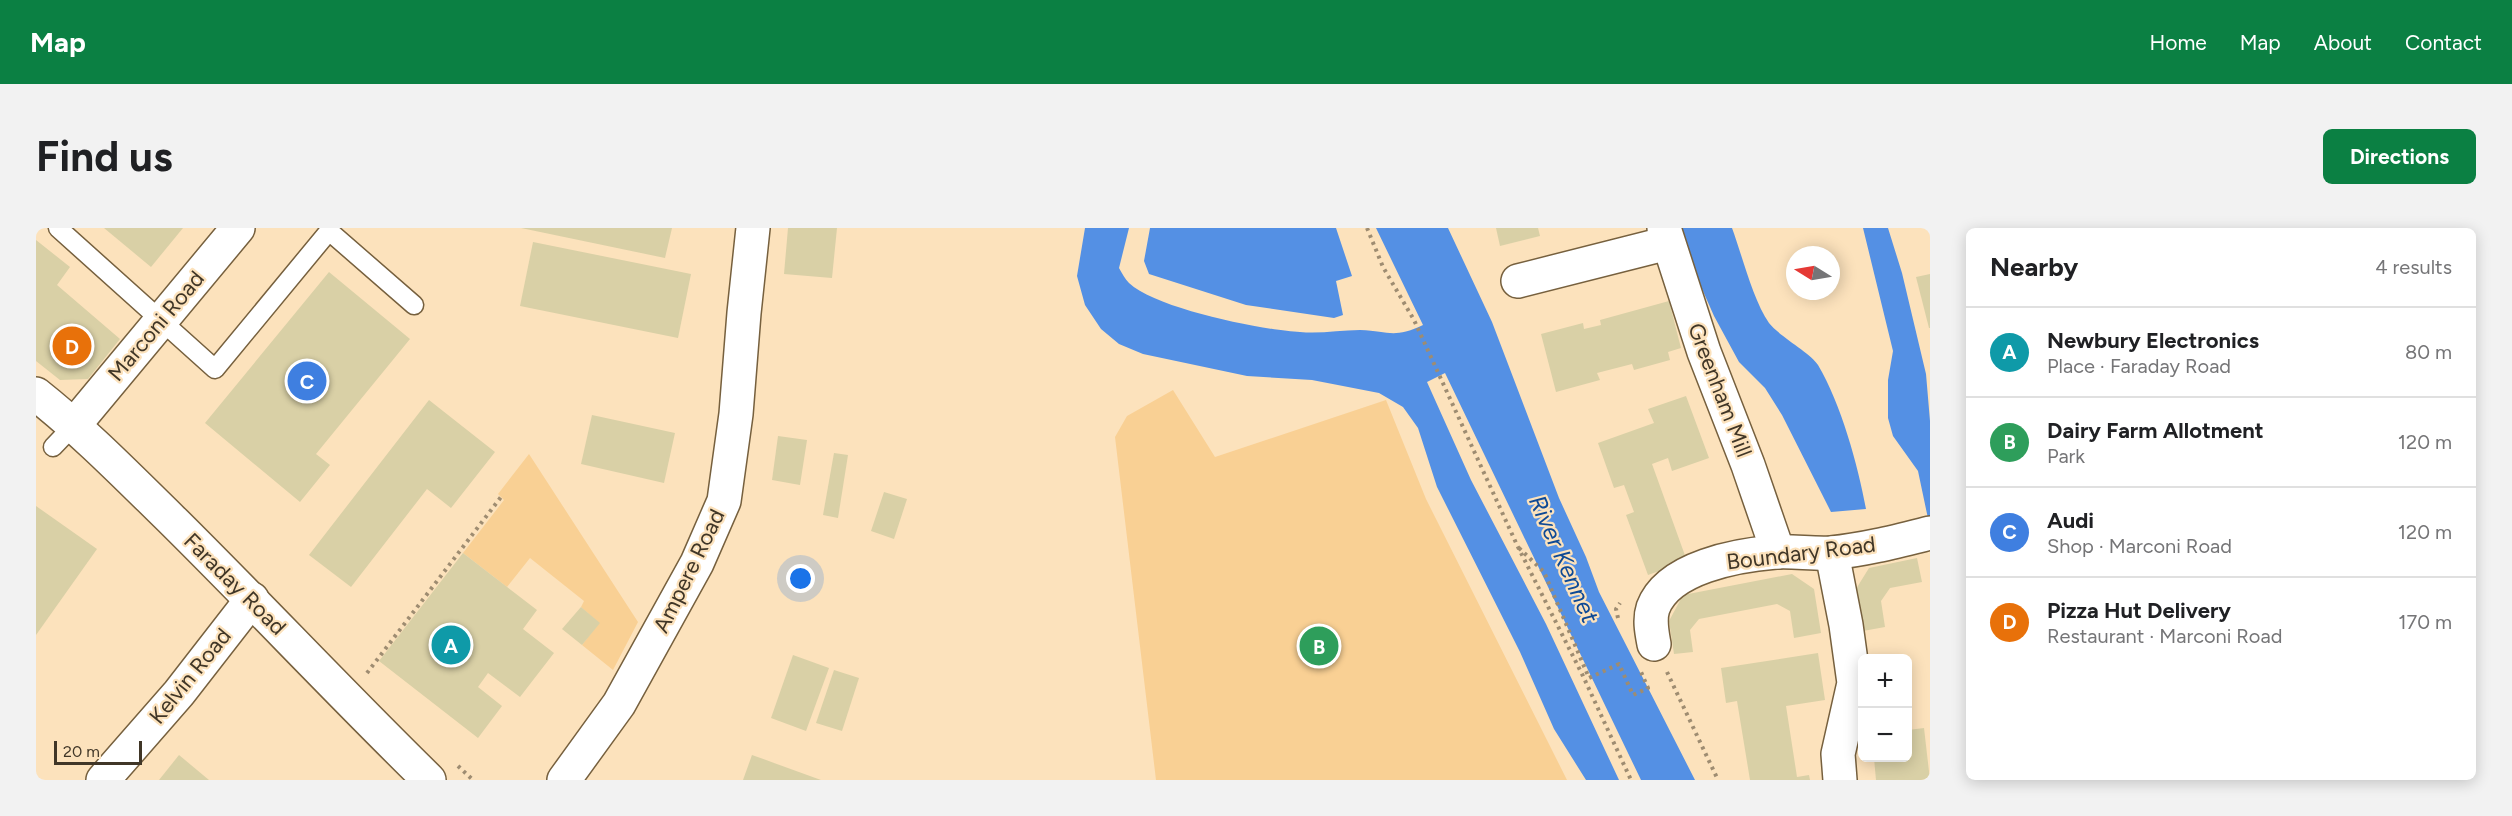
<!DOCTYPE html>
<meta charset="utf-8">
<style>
:root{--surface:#fff;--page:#f2f2f2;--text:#202124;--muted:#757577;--line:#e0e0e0;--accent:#0b8043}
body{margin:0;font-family:Figtree,sans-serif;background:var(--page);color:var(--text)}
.controls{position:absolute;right:18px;bottom:18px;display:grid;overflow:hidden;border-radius:9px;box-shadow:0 3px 15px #0003}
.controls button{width:54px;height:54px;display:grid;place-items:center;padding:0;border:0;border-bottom:2px solid var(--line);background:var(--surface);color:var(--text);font:30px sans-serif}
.compass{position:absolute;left:1750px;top:18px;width:54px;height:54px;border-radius:50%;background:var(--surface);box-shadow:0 3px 15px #0003;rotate:281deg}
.scale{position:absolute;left:18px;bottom:15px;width:88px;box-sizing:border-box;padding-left:6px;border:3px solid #403627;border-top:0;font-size:16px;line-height:21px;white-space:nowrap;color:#403627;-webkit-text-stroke:4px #fce2bc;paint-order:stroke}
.you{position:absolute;left:765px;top:351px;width:21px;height:21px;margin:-15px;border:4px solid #fff;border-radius:50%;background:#1a73e8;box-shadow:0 0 0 9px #1a73e833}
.badge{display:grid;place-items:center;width:39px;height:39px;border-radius:50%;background:var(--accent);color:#fff;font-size:20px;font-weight:700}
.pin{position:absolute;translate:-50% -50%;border:3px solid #fff;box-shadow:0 2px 6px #0006}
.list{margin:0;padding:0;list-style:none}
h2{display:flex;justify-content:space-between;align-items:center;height:78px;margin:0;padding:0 24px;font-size:26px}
h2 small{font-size:20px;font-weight:400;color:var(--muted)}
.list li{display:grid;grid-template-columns:39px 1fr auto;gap:18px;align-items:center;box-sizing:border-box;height:90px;padding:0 24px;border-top:2px solid var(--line)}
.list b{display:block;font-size:22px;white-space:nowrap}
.list p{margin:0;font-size:20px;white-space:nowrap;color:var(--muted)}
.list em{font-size:20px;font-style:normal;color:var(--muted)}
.map{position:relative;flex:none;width:1894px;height:552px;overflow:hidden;border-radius:9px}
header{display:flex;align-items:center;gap:36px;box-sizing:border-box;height:84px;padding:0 30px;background:var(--accent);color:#fff}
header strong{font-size:28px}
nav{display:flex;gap:33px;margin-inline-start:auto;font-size:21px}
.intro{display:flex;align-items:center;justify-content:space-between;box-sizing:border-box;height:144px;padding:0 36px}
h1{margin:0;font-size:42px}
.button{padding:15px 27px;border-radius:9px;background:var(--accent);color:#fff;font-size:21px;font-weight:700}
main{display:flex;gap:36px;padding:0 36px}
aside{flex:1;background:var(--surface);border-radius:9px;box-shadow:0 3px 15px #0003}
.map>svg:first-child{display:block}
</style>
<header>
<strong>Map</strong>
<nav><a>Home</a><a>Map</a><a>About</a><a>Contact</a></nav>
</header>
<div class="intro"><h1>Find us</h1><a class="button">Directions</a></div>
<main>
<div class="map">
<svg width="1894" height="552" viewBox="0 0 1894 552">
<rect width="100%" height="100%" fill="#fce2bc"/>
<g fill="#f9d094">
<path d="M1137,162L1179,229L1350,172L1390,271L1531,552H1120L1079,209L1091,188Z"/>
<path d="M493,226L602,394L577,442L546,417L563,395L545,379L548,373L494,330L471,359L427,325L468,272L462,266Z"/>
</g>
<g fill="#5490e4">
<path d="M1049,0H1093L1083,40C1086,45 1089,51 1093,55C1121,81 1226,102 1264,104C1284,106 1304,102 1324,102C1353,103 1357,111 1387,97L1340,0H1412L1456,94L1523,270L1550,329L1563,364L1659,552H1605L1409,145L1391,154L1435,252L1510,396L1583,552H1550L1518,501L1484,424L1401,259L1382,200L1367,179L1343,165L1276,152L1211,148L1107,126L1083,116L1065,101L1049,77L1041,48Z"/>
<path d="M1114,0H1300L1316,48L1300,53L1307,87L1298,90L1210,77L1113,46L1108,33Z"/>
<path d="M1643,0H1696C1706,27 1717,72 1733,95C1744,109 1775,125 1782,137C1805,176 1822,237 1830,281L1795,284L1746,187L1729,160L1703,134L1678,88L1659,45Z"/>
<path d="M1827,0H1852L1866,45L1890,146L1894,193V300L1882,243L1857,208L1852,190V152L1857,123Z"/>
</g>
<g fill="#d9d0a6">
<path d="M68,0H147L115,39Z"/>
<path d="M485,0H636L629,30Z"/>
<path d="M752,0H801L796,50L748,46Z"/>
<path d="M1460,0H1502L1504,8L1464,18Z"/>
<path d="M0,12L34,39L21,57L84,111L52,151L24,152L0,133Z"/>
<path d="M497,14L655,46L642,110L484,78Z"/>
<path d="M293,44L374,111L280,226L294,237L264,274L169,195Z"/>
<path d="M1894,46V100H1893L1880,49Z"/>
<path d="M1633,73L1645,120L1632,124L1634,132L1598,142L1596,136L1561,145L1564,152L1520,164L1505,106L1547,95L1548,101L1565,97L1564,92Z"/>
<path d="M1650,168L1673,230L1636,243L1632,230L1616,236L1651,333L1612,347L1590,287L1598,284L1588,257L1578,260L1562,215L1618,195L1612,181Z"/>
<path d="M393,172L459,224L415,280L391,261L315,359L273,327Z"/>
<path d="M556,187L639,205L628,255L545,236Z"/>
<path d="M742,208L771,212L764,257L736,252Z"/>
<path d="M798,225L812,227L802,290L787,287Z"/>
<path d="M848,264L871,271L858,311L835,303Z"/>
<path d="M0,278L61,321L0,407Z"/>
<path d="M427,325L501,382L487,401L518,425L484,469L452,445L442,459L466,478L442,510L343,433Z"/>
<path d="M1881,330L1886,354L1854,360L1845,373L1849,399L1827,403L1820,361L1833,340Z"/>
<path d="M1756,346L1778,361L1785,405L1758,410L1754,383L1741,376L1663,391L1654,402L1657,424L1638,426L1633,393L1647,367Z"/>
<path d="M545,379L564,395L546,417L526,401Z"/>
<path d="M1782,425L1789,472L1750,478L1761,549L1773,547L1774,552H1714L1701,473L1690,475L1685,440Z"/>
<path d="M757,427L793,440L770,503L735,490Z"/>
<path d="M798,442L823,450L806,503L780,495Z"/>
<path d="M1888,500L1894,552H1840L1838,530H1872V502Z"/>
<path d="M143,527L173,552H123Z"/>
<path d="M716,527L785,552H707Z"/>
</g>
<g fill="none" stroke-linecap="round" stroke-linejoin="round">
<g stroke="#76603e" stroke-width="21">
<g id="service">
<path d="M22,0L179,141L293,3L378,77"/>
<path d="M17,219L39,196"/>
</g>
</g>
<g stroke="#76603e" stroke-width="36">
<g id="minor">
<path d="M1628,0L1668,124L1712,237L1742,324"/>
<path d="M1482,53L1632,15"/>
<path d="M0,166C48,204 90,247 134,290C221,376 305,466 393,552"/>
<path d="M39,196L202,0"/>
<path d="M1796,325L1810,397L1818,455L1802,526L1804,552"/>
<path d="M1618,416C1616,405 1613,392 1617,380C1632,339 1702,327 1740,324C1758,323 1777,326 1795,325C1828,322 1862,313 1894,305"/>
<path d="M67,552L143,465L216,371"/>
<path d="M528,552L583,476L661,335L688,273L700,186L708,85L717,0"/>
</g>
</g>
<g stroke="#9e8c71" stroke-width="4" stroke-dasharray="3 4.5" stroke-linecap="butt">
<path d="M1331,0L1347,39L1378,92L1481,317L1547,448L1595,552"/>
<path d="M1483,320L1508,344L1553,450L1583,436L1597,467L1612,460L1605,444"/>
<path d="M1582,390L1580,381L1584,375"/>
<path d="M1631,444L1682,552"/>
<path d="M331,445L465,269"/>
<path d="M422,538L437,552"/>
</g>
<use href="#service" stroke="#fff" stroke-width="18"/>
<use href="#minor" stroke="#fff" stroke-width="33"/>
</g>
<g text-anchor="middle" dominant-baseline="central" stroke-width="4.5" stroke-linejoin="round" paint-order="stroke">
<g font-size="22" fill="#403627" stroke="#fce2bc">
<text transform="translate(120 98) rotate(-50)">Marconi Road</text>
<text transform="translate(1684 162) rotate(69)">Greenham Mill</text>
<text transform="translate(1765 325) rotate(-7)">Boundary Road</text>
<text transform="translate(653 343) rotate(-64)">Ampere Road</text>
<text transform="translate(199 356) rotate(45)">Faraday Road</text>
<text transform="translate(154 448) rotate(-51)">Kelvin Road</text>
</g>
<g font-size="24" font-style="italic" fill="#0e4995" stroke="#fce2bc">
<text transform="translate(1528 331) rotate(66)">River Kennet</text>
</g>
</g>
</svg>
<div class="controls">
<button>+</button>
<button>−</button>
</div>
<svg class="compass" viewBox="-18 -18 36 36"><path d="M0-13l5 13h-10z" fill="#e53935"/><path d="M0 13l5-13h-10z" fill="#757577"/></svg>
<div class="scale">20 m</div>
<div class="you"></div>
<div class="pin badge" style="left:415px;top:417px;background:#0f9aa8">A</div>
<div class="pin badge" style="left:1283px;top:418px;background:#2e9e5b">B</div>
<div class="pin badge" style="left:271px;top:153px;background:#3f7fe0">C</div>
<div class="pin badge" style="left:36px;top:118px;background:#e8710a">D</div>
</div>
<aside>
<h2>Nearby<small>4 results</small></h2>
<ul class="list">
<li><span class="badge" style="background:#0f9aa8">A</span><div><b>Newbury Electronics</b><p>Place · Faraday Road</p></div><em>80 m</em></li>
<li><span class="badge" style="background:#2e9e5b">B</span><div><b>Dairy Farm Allotment</b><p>Park</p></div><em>120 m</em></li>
<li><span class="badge" style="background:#3f7fe0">C</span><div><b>Audi</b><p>Shop · Marconi Road</p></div><em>120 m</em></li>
<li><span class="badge" style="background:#e8710a">D</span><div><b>Pizza Hut Delivery</b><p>Restaurant · Marconi Road</p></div><em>170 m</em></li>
</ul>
</aside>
</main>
